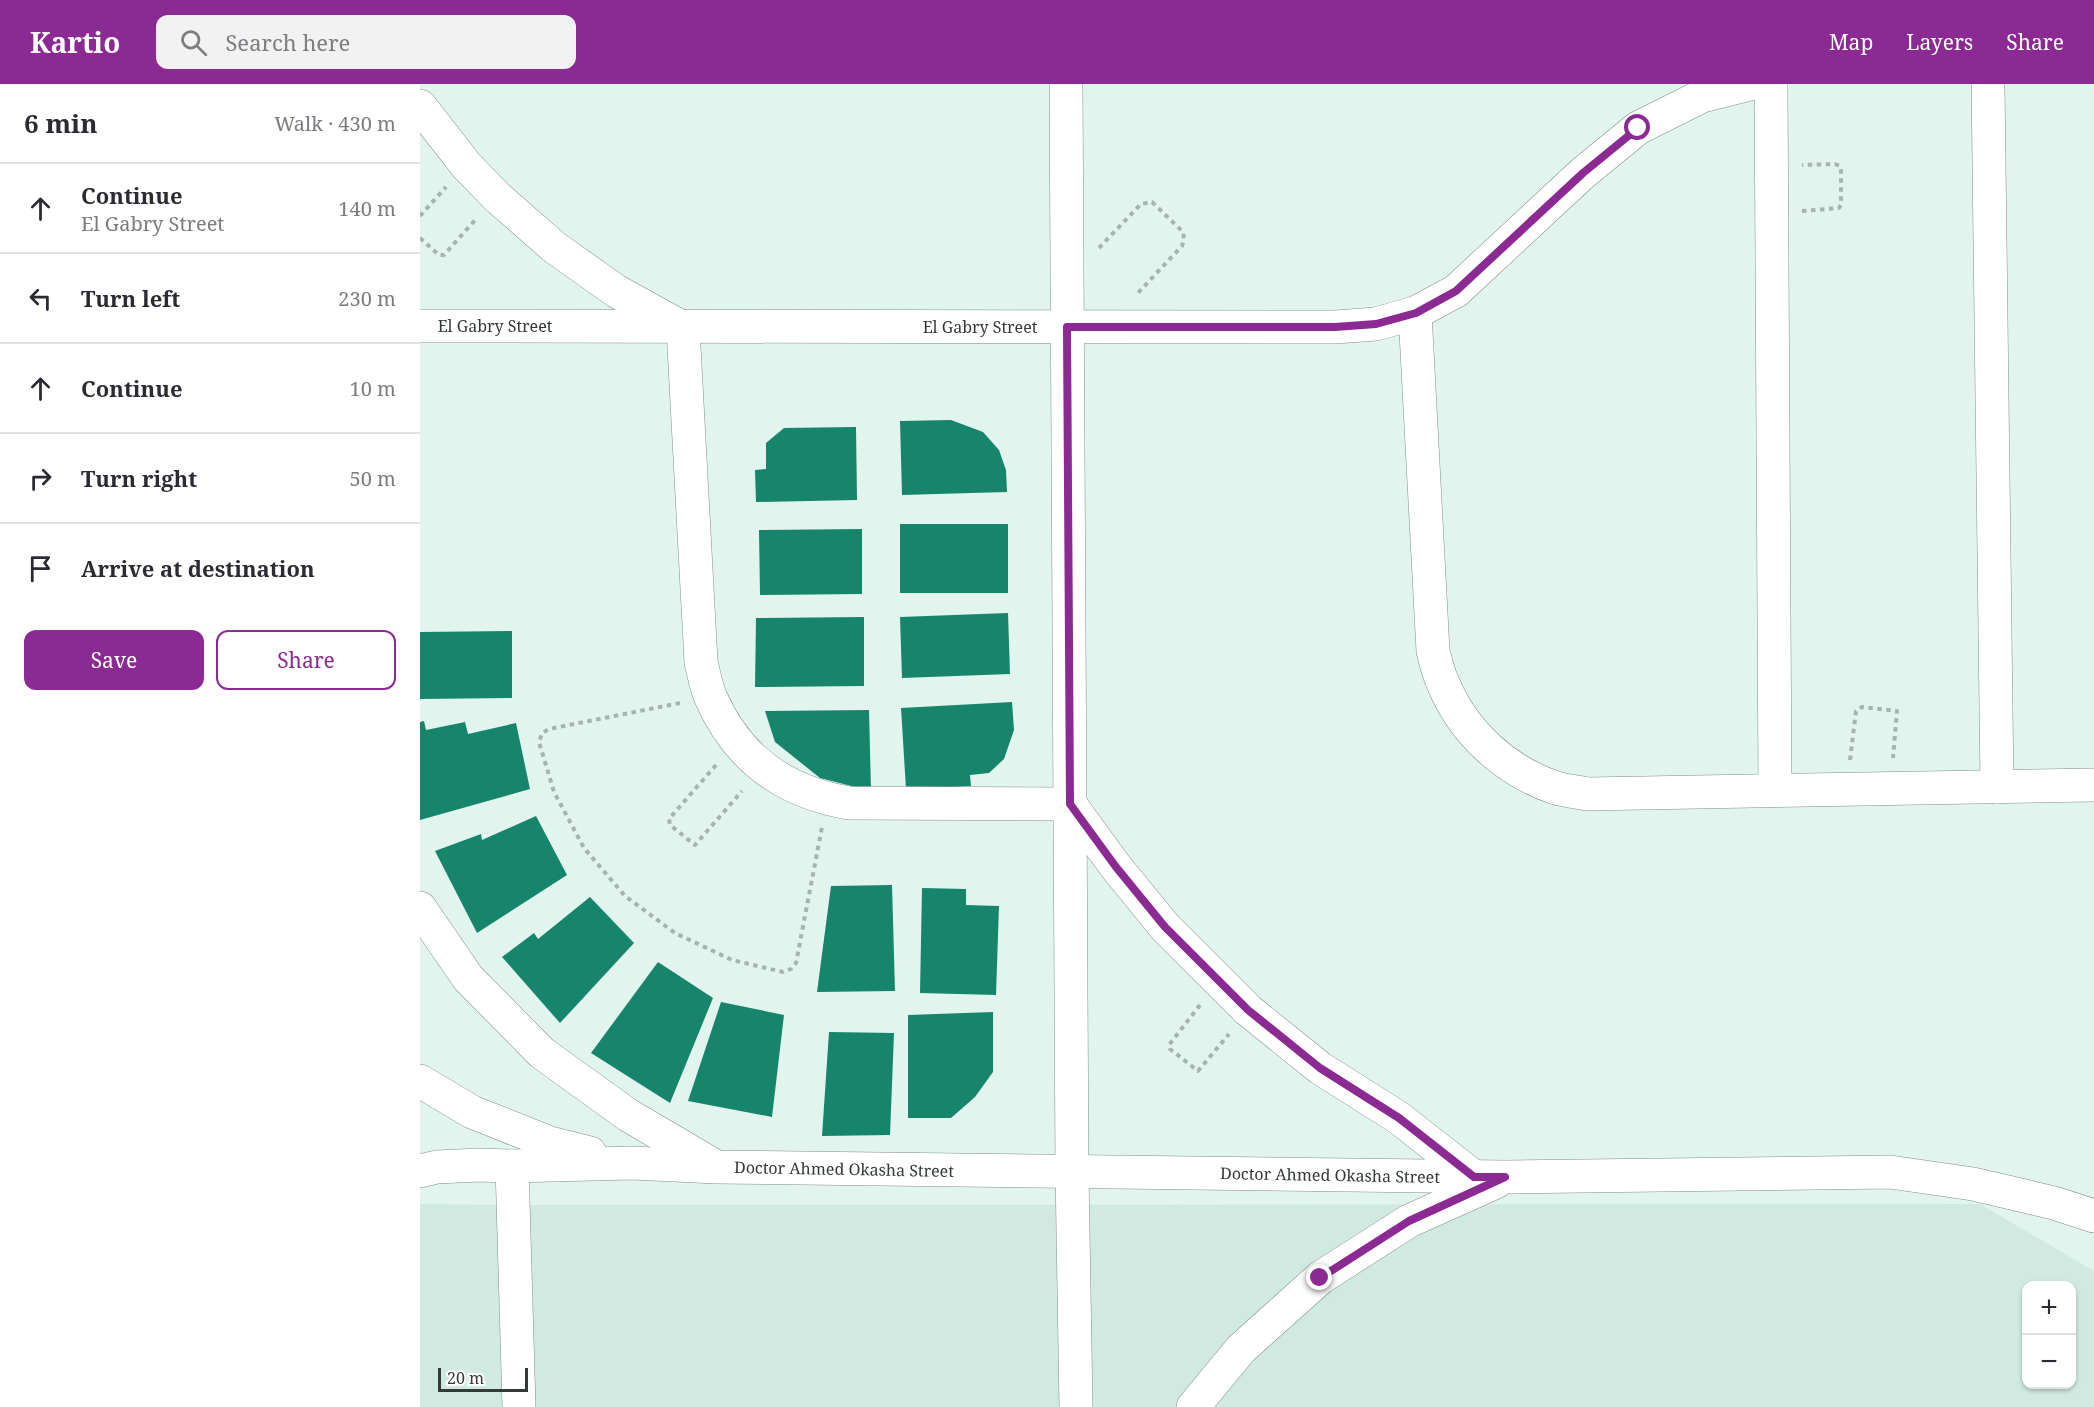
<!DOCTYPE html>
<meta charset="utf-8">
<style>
:root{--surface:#fff;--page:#f2f2f3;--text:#2b2b33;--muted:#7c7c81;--line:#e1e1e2;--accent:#8b2a92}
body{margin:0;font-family:"Noto Serif",serif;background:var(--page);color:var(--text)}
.controls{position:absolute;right:18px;bottom:18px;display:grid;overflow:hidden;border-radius:12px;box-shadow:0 2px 4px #0004}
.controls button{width:54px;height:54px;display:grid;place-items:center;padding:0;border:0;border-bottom:2px solid var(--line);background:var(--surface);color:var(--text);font:30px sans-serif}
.scale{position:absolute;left:18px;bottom:15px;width:90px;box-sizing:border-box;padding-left:6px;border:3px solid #323937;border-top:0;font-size:16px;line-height:21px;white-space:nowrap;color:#323937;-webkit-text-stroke:4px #fff;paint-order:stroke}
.stop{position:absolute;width:18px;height:18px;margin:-14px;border:4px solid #8b2a92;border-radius:50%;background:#fff}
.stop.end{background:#8b2a92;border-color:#fff;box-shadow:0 2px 6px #0008}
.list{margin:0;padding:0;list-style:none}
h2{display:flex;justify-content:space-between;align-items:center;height:78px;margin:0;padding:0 24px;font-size:26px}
h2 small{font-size:20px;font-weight:400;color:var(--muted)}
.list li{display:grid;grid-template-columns:39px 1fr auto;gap:18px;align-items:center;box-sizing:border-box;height:90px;padding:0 24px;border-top:2px solid var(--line)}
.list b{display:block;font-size:22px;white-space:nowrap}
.list p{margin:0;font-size:20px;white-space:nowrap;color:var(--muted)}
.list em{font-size:20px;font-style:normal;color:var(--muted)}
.actions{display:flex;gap:12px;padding:18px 24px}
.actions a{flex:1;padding:14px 0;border:2px solid var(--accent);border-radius:12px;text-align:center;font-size:21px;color:var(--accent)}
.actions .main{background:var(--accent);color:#fff}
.icon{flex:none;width:33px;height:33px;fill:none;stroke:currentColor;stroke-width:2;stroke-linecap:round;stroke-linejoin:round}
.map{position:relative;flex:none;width:1674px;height:1323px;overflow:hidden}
header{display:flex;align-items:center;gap:36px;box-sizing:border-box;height:84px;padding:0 30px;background:var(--accent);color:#fff}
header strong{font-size:28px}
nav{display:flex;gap:33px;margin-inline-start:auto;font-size:21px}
.search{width:420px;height:54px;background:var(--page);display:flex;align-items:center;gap:15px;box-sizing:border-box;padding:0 21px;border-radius:12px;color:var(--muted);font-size:22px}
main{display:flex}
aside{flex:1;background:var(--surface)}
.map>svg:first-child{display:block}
</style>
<header>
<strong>Kartio</strong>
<div class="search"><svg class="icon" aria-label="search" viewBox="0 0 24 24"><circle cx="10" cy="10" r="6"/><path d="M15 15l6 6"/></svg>Search here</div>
<nav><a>Map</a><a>Layers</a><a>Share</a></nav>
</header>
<main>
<aside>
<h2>6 min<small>Walk · 430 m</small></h2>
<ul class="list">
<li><svg class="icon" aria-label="ahead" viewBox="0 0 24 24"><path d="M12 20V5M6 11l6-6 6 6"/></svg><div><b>Continue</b><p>El Gabry Street</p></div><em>140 m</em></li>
<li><svg class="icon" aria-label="left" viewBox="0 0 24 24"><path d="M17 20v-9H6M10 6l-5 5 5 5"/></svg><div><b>Turn left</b></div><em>230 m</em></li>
<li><svg class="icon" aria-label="ahead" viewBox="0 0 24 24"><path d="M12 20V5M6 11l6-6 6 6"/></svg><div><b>Continue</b></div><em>10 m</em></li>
<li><svg class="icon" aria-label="right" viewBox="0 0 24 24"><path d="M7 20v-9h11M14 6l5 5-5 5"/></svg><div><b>Turn right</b></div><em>50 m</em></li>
<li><svg class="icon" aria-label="arrive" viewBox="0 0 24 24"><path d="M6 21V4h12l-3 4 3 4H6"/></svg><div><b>Arrive at destination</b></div></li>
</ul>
<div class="actions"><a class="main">Save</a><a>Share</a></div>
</aside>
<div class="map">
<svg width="1674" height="1323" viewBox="0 0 1674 1323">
<rect width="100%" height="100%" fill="#e2f4ee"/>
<path fill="#d0eae1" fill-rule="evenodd" d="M0,1120L96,1121L1560,1120L1674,1187V1323H0ZM1606,1202H1652V1300H1606Z"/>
<g fill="#16856c">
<path d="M531,336L563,348L579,366L586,386L587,408L482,411L480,337Z"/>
<path d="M436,343L437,416L336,418L335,386L346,385V359L364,344Z"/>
<rect x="480" y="440" width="108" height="69"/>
<path d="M442,445V510L340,511L339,446Z"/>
<path d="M588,529L590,590L482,594L480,533Z"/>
<path d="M444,533V602L335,603L336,534Z"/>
<path d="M92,547V614L0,615V548Z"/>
<path d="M592,618L594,646L584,675L569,689L550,691L551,702L486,705L481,624Z"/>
<path d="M449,626L451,707L400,694L355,658L345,627Z"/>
<path d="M4,637L6,646L45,638L48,650L96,639L110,705L0,736V638Z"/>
<path d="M116,732L147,791L57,849L15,767L61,750L62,756Z"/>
<path d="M472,801L475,907L397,908L411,802Z"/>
<path d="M502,804L546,805V821L579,822L576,911L500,909Z"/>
<path d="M170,813L214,859L140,939L82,873L114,849L118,855Z"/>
<path d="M238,878L293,914L250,1019L171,969Z"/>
<path d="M301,918L364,931L352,1033L268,1017Z"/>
<path d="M573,928V988L555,1013L531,1034H488V931Z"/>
<path d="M409,948L474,949L470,1051L402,1052Z"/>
</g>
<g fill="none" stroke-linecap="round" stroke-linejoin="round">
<g stroke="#7f8f89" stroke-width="34">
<g id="minor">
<path d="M646,0L652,1087L656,1323"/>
<path d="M1351,0L1355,706"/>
<path d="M1568,0L1577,703"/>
<path d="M0,22L46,81L77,113L134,163L196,207L263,244L281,578C284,590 286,603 291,614C318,675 364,708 429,719L650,720L696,783L745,843L828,926L900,984L979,1034L1054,1093"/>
<path d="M995,229L1013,567C1016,578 1018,589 1023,599C1043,648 1085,687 1136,704C1146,707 1158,708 1168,710L1674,701"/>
<path d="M0,242L915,243L956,240L995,229L1036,207L1163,89L1218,44L1282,12L1330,0"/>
<path d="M0,824L48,894L122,969L208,1031L293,1081"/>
<path d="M0,997L52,1028L130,1059L170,1069"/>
<path d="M92,1082L99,1323"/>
<path d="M0,1087L17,1083L59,1081L92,1082L212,1079L297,1083L1085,1093L1470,1088L1553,1100L1634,1119L1674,1132"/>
<path d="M773,1323L821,1265L900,1194L989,1137L1076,1098"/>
</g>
</g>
<g stroke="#a6b4af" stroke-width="4" stroke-dasharray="4.5 4.5" stroke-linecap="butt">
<path d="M1382,127L1419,124L1421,121V87L1420,82L1415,80L1382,81"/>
<path d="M0,132L26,103"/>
<path d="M0,154L19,171H24L56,135"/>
<path d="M679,164L721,120L732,118L763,148L764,155L762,162L716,211"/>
<path d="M260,619L129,645L122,649L119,658L134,708L164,764L205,812L255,849L312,876L363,888L371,885L376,879L402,743"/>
<path d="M1430,676L1436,627L1442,623L1477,627L1473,674"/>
<path d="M296,681L249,735L250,741L275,761L322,707"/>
<path d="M780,921L749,961L750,965L778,987L809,950"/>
</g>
<use href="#minor" stroke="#fff" stroke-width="33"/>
</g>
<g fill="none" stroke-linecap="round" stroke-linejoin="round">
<path stroke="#8b2a92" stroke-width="8" d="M900,1194L989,1137L1085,1093H1054L979,1034L900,984L828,926L745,843L696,783L650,720L647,243H915L956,240L996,229L1036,207L1163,89L1218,44"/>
</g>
<g text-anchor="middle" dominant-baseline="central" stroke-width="6" stroke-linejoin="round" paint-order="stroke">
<g font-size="16" fill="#323937" stroke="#fff">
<text x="75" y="242">El Gabry Street</text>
<text x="560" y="243">El Gabry Street</text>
<text transform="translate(424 1085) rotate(1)">Doctor Ahmed Okasha Street</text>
<text transform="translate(910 1091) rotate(1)">Doctor Ahmed Okasha Street</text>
</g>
</g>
</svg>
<div class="controls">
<button>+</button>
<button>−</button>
</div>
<div class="scale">20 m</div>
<div class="stop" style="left:1218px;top:44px"></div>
<div class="stop end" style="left:900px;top:1194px"></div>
</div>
</main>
